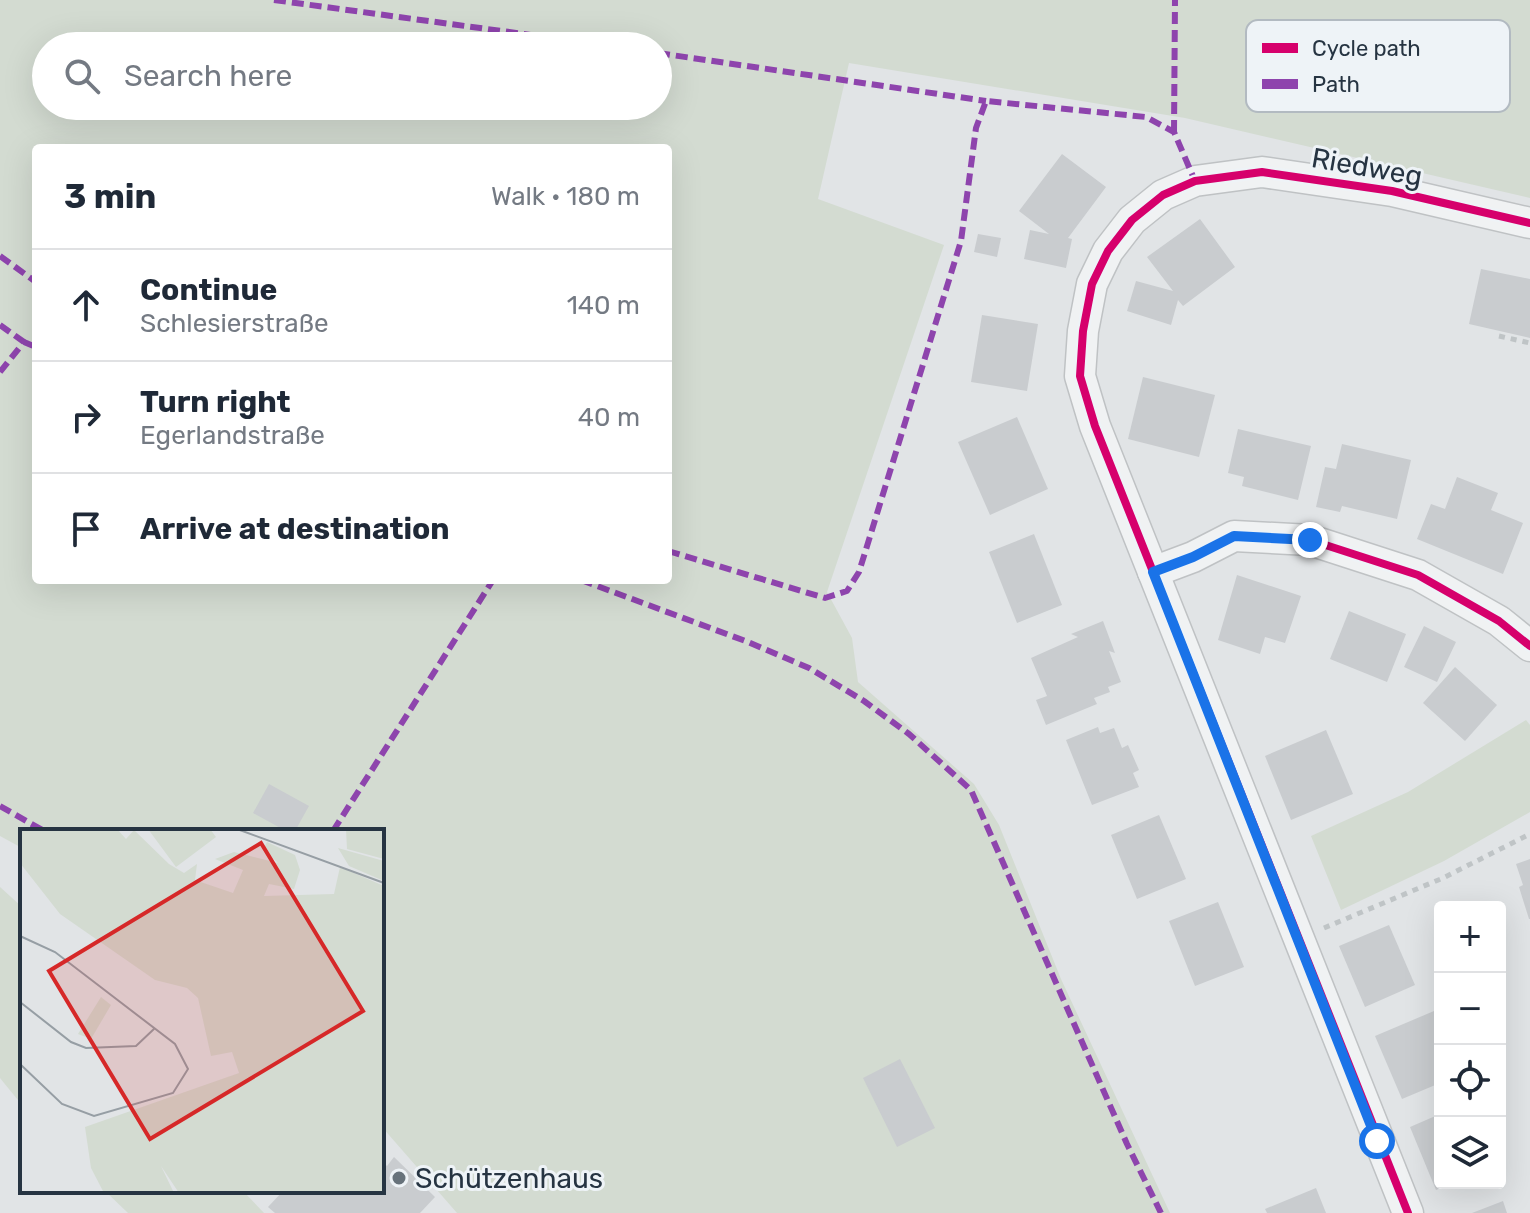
<!DOCTYPE html>
<meta charset="utf-8">
<style>
:root{--surface:#fff;--page:#f2f2f3;--text:#1f2937;--muted:#747a83;--line:#e0e1e3}
body{margin:0;font-family:Rubik,sans-serif;background:var(--page);color:var(--text)}
.controls{position:absolute;right:24px;bottom:24px;display:grid;overflow:hidden;border-radius:8px;box-shadow:0 8px 32px #0002}
.controls button{width:72px;height:72px;display:grid;place-items:center;padding:0;border:0;border-bottom:2px solid var(--line);background:var(--surface);color:var(--text);font:40px sans-serif}
.stop{position:absolute;width:24px;height:24px;margin:-18px;border:6px solid #1a73e8;border-radius:50%;background:#fff}
.stop.end{background:#1a73e8;border-color:#fff;box-shadow:0 2px 8px #0008}
.list{margin:0;padding:0;list-style:none}
h2{display:flex;justify-content:space-between;align-items:center;height:104px;margin:0;padding:0 32px;font-size:34px}
h2 small{font-size:26px;font-weight:400;color:var(--muted)}
.list li{display:grid;grid-template-columns:52px 1fr auto;gap:24px;align-items:center;box-sizing:border-box;height:112px;padding:0 32px;border-top:2px solid var(--line)}
.list b{display:block;font-size:30px;white-space:nowrap}
.list p{margin:0;font-size:26px;white-space:nowrap;color:var(--muted)}
.list em{font-size:26px;font-style:normal;color:var(--muted)}
.icon{flex:none;width:44px;height:44px;fill:none;stroke:currentColor;stroke-width:2;stroke-linecap:round;stroke-linejoin:round}
.map{position:relative;flex:none;width:1530px;height:1213px;overflow:hidden}
.search{position:absolute;background:var(--surface);box-shadow:0 8px 32px #0002;left:32px;top:32px;width:640px;height:88px;display:flex;align-items:center;gap:20px;box-sizing:border-box;padding:0 28px;border-radius:44px;color:var(--muted);font-size:30px}
.panel{position:absolute;background:var(--surface);box-shadow:0 8px 32px #0002;left:32px;top:144px;width:640px;height:440px;border-radius:8px}
.map>svg:first-child{display:block}
</style>
<div class="map">
<svg width="1530" height="1213" viewBox="0 0 1530 1213">
<rect width="100%" height="100%" fill="#e1e4e6"/>
<g fill="#d3dbd1" fill-rule="evenodd">
<path d="M0,0H1530V198L1185,118L849,63L818,199L944,245L827,592L852,638L858,682L974,784L999,825L1061,979L1170,1213H457L382,1127V831H22V848L0,836ZM46,46H658V106H46ZM36,148H668V580H36Z"/>
<path d="M1526,720L1530,725V812L1444,861L1341,910L1311,836L1408,792Z"/>
<path d="M0,887L22,907V1105L0,1078Z"/>
<path d="M105,1191H243L264,1213H128Z"/>
</g>
<g fill="#c9cccf">
<path d="M1062,154L1106,187L1068,238L1072,239L1066,268L1024,259L1030,230L1049,234L1019,211Z"/>
<path d="M1200,219L1235,267L1183,306L1178,300L1171,325L1127,311L1136,281L1173,291L1147,257Z"/>
<path d="M978,234L1001,238L997,257L974,252Z"/>
<path d="M1481,269L1530,279V338L1469,324Z"/>
<path d="M982,315L1038,324L1027,391L971,382Z"/>
<path d="M1143,377L1215,395L1199,457L1128,439Z"/>
<path d="M1017,417L1048,489L990,515L958,442Z"/>
<path d="M1238,429L1311,446L1298,500L1242,486L1244,477L1228,473Z"/>
<path d="M1342,444L1411,460L1397,519L1342,506L1340,512L1316,507L1325,467L1336,469Z"/>
<path d="M1457,477L1498,493L1491,510L1523,523L1503,574L1417,539L1431,504L1445,509Z"/>
<path d="M1034,534L1062,605L1017,623L989,552Z"/>
<path d="M1237,575L1301,596L1285,643L1265,637L1260,654L1218,640Z"/>
<path d="M1349,611L1406,634L1387,682L1330,659Z"/>
<path d="M1103,621L1115,653L1109,651L1121,682L1108,687L1110,692L1094,698L1097,704L1046,725L1036,700L1047,696L1031,658L1078,637L1071,634Z"/>
<path d="M1424,626L1456,642L1437,682L1404,667Z"/>
<path d="M1455,667L1497,705L1465,741L1423,703Z"/>
<path d="M1098,727L1100,733L1114,728L1122,748L1128,745L1139,770L1133,773L1139,787L1092,805L1066,740Z"/>
<path d="M1326,730L1353,794L1291,820L1265,756Z"/>
<path d="M269,784L309,806L295,831H286L253,813Z"/>
<path d="M1159,815L1186,879L1137,899L1111,835Z"/>
<path d="M1530,859V919H1529L1519,887L1523,885L1516,864Z"/>
<path d="M1218,902L1244,967L1195,986L1169,921Z"/>
<path d="M1389,925L1415,985L1365,1007L1339,946Z"/>
<path d="M1434,1011L1440,1025V1083L1402,1099L1375,1036Z"/>
<path d="M900,1059L935,1128L897,1147L863,1078Z"/>
<path d="M1440,1114V1183H1453L1436,1190L1410,1127Z"/>
<path d="M394,1157L435,1197L420,1213H275L268,1207L283,1191H382V1161L387,1166Z"/>
<path d="M1316,1188L1326,1213H1267L1265,1209Z"/>
<path d="M1503,1201L1507,1213H1472Z"/>
</g>
<g fill="none" stroke-linecap="round" stroke-linejoin="round">
<g stroke="#bfc2c4" stroke-width="33">
<g id="minor">
<path d="M1153,572L1193,557L1234,536L1310,540L1418,575L1499,621L1530,646"/>
<path d="M1408,1213L1095,426L1080,376L1083,331L1092,284L1108,251L1132,220L1163,195L1195,181L1262,172L1392,191L1530,223"/>
</g>
</g>
<g stroke="#bfc4c6" stroke-width="5" stroke-dasharray="6 6" stroke-linecap="butt">
<path d="M1499,336L1530,343"/>
<path d="M1324,928L1443,878L1530,834"/>
</g>
<use href="#minor" stroke="#f0f2f3" stroke-width="30"/>
<g stroke="#8e44ad" stroke-width="6" stroke-dasharray="12 6" stroke-linecap="butt">
<path d="M274,0L612,46"/>
<path d="M658,53L986,101"/>
<path d="M1174,132L1175,0"/>
<path d="M0,256L36,282"/>
<path d="M0,325L24,342"/>
<path d="M0,372L24,342L36,347"/>
<path d="M668,551L825,598L847,591L859,572L961,241L976,128L986,101L1146,117L1174,132L1195,181"/>
<path d="M581,580L748,642L809,668L864,701L909,734L971,790L1127,1144L1161,1213"/>
<path d="M0,806L44,831"/>
<path d="M333,831L493,580"/>
</g>
<g stroke="#eef3f7" stroke-width="13">
<g id="cycleway">
<path d="M1153,572L1193,557L1234,536L1310,540L1418,575L1499,621L1530,646"/>
<path d="M1408,1213L1095,426L1080,376L1083,331L1092,284L1108,251L1132,220L1163,195L1195,181L1262,172L1392,191L1530,223"/>
</g>
</g>
<use href="#cycleway" stroke="#d6006c" stroke-width="8"/>
</g>
<g fill="none" stroke-linecap="round" stroke-linejoin="round">
<path stroke="#1a73e8" stroke-width="10" d="M1310,540L1234,536L1193,557L1153,572L1377,1141"/>
</g>
<circle fill="#67727b" stroke="#eef3f7" stroke-width="3" cx="399" cy="1178" r="8"/>
<g text-anchor="middle" dominant-baseline="central" stroke-width="6" stroke-linejoin="round" paint-order="stroke">
<g font-size="28" fill="#263442" stroke="#eef3f7">
<text transform="translate(1367 167) rotate(10)">Riedweg</text>
</g>
<g font-size="28" fill="#263442" stroke="#eef3f7" text-anchor="start">
<text x="415" y="1178">Schützenhaus</text>
</g>
</g>
<g transform="translate(20 829)">
<rect width="364" height="364" fill="#e1e4e6"/>
<path d="M0,0H97L106,10L114,1L149,35L164,44L177,35L175,51L213,64L223,41L195,30L214,23L258,34L243,20L247,13L275,26L280,41L274,60L249,55L244,67L314,65L320,38L364,57V364H159L141,337L154,364H84L71,339L65,298L219,244L212,223L191,227L178,169L167,159L135,151L40,85L0,34ZM128,0H190L196,8L156,38ZM326,0H364V30L327,20ZM318,19L364,32V52L329,37ZM81,168L91,176L71,210L58,205Z" fill="#d3dbd1"/>
<path fill="none" stroke="#969ea4" stroke-width="2" d="M217,0L364,54M0,107L35,123L155,215L168,240L153,264L74,287L42,275L0,235M0,173L51,213L66,219L116,217L135,199"/>
<path fill="#d62828" fill-opacity="0.15" stroke="#d62828" stroke-width="4" d="M241,14L343,182L130,310L29,142Z"/>
<rect width="364" height="364" fill="none" stroke="#263442" stroke-width="4"/>
</g>
<rect x="1246" y="20" width="264" height="92" rx="12" fill="#eef3f7" stroke="#b2bac1" stroke-width="2"/>
<rect x="1262" y="43" width="36" height="10" fill="#d6006c"/>
<rect x="1262" y="79" width="36" height="10" fill="#8e44ad"/>
<g font-size="22" fill="#263442">
<text x="1312" y="56">Cycle path</text>
<text x="1312" y="92">Path</text>
</g>
</svg>
<div class="controls">
<button>+</button>
<button>−</button>
<button><svg class="icon" aria-label="locate" viewBox="0 0 24 24"><circle cx="12" cy="12" r="6"/><path d="M12 2v4M12 18v4M2 12h4M18 12h4"/></svg></button>
<button><svg class="icon" aria-label="layers" viewBox="0 0 24 24"><path d="M12 4l9 5-9 5-9-5zM3 14l9 5 9-5"/></svg></button>
</div>
<div class="stop" style="left:1377px;top:1141px"></div>
<div class="stop end" style="left:1310px;top:540px"></div>
<div class="search"><svg class="icon" aria-label="search" viewBox="0 0 24 24"><circle cx="10" cy="10" r="6"/><path d="M15 15l6 6"/></svg>Search here</div>
<section class="panel">
<h2>3 min<small>Walk · 180 m</small></h2>
<ul class="list">
<li><svg class="icon" aria-label="ahead" viewBox="0 0 24 24"><path d="M12 20V5M6 11l6-6 6 6"/></svg><div><b>Continue</b><p>Schlesierstraße</p></div><em>140 m</em></li>
<li><svg class="icon" aria-label="right" viewBox="0 0 24 24"><path d="M7 20v-9h11M14 6l5 5-5 5"/></svg><div><b>Turn right</b><p>Egerlandstraße</p></div><em>40 m</em></li>
<li><svg class="icon" aria-label="arrive" viewBox="0 0 24 24"><path d="M6 21V4h12l-3 4 3 4H6"/></svg><div><b>Arrive at destination</b></div></li>
</ul>
</section>
</div>
